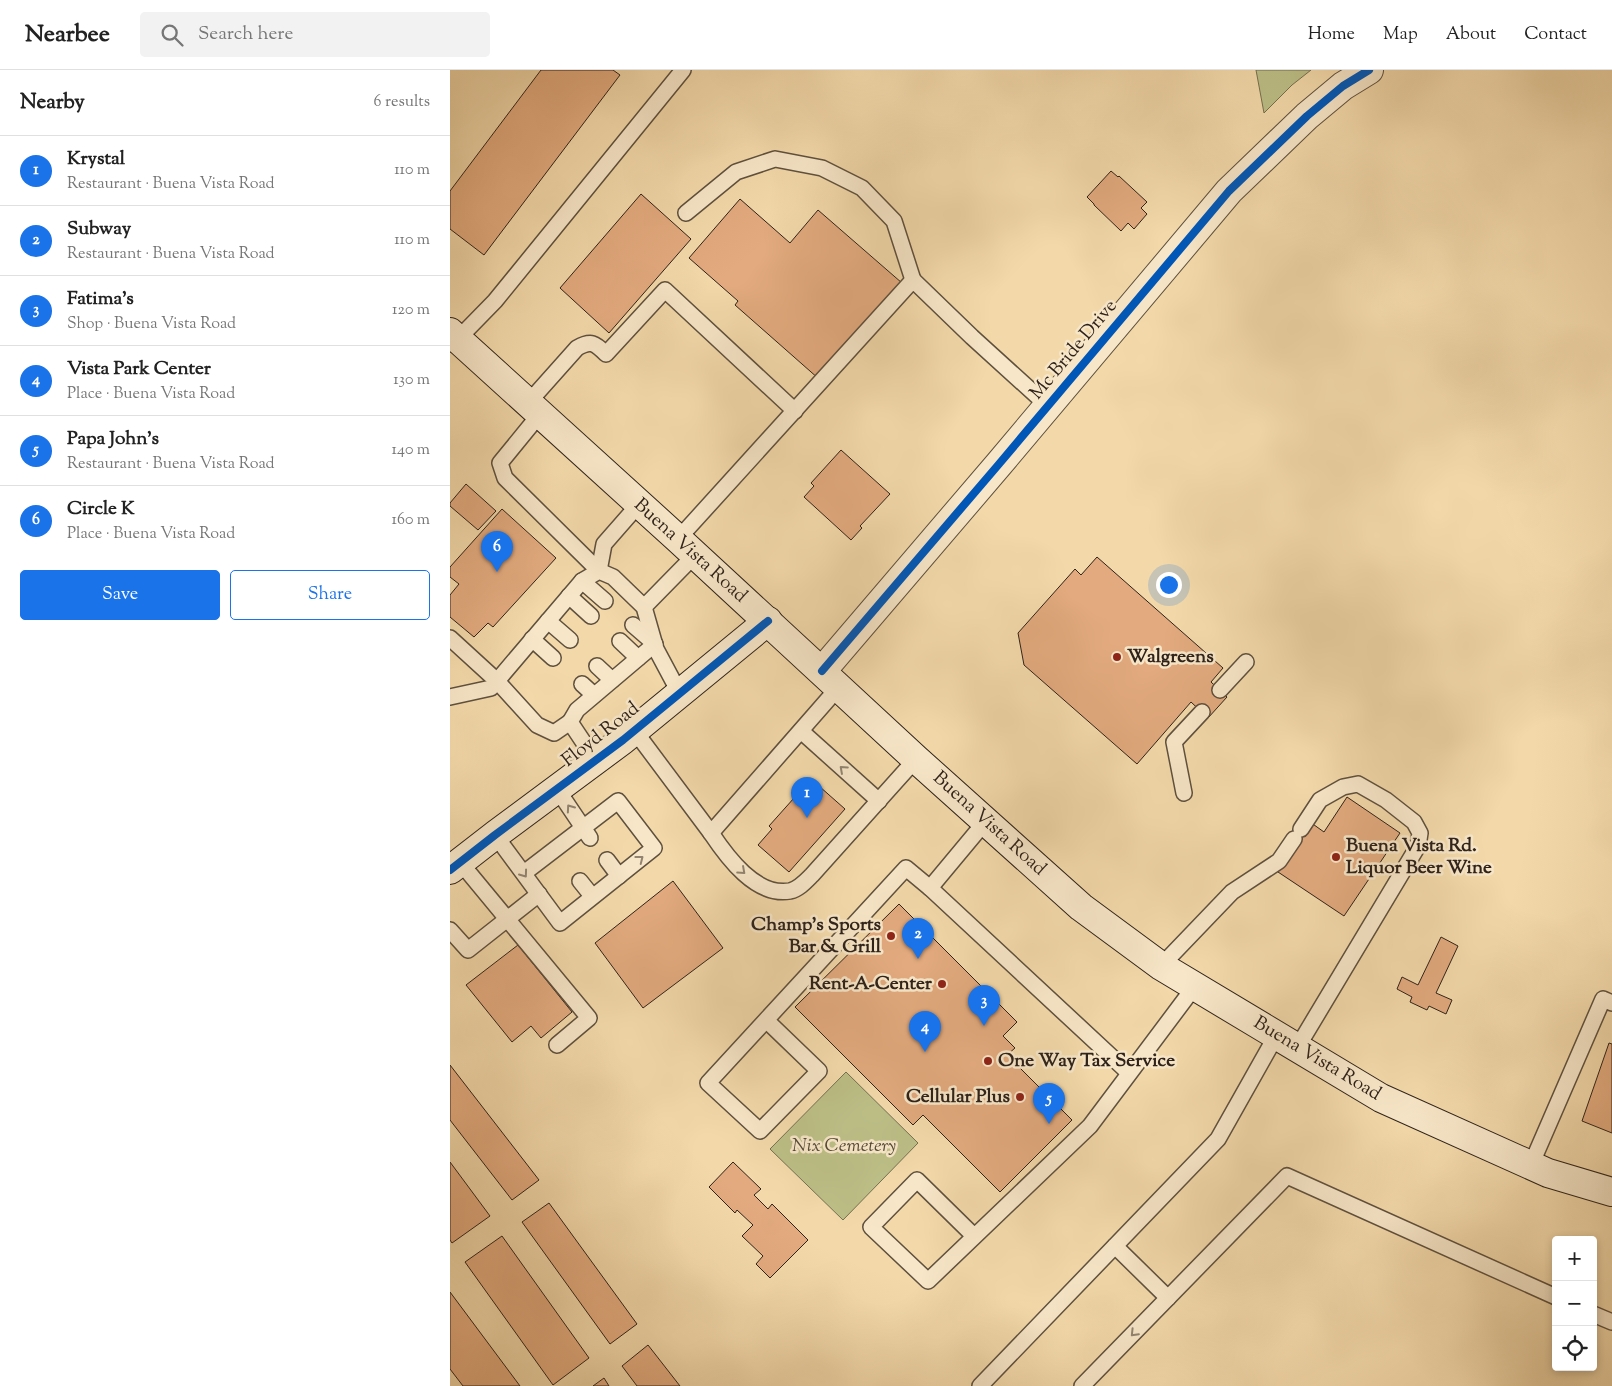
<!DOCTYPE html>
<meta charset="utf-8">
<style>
:root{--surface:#fff;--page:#f2f2f2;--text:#222;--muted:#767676;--line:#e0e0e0;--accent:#1a73e8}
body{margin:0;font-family:"Sorts Mill Goudy",serif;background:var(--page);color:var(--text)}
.controls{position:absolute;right:15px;bottom:15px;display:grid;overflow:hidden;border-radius:5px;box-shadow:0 2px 8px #0003}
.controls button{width:45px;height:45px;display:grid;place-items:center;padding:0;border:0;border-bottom:1px solid var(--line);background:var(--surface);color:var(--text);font:25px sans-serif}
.you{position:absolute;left:718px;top:514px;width:18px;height:18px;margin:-12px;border:4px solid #fff;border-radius:50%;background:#1a73e8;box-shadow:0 0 0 8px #1a73e833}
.badge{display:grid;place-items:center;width:32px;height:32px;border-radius:50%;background:var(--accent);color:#fff;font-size:16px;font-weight:700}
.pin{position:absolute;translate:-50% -41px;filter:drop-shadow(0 1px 2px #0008)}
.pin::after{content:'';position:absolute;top:26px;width:18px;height:15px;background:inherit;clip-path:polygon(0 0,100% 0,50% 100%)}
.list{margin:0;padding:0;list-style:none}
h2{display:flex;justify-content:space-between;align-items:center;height:65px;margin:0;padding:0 20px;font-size:21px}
h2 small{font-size:16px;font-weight:400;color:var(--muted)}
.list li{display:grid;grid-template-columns:32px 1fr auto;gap:15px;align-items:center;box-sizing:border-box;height:70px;padding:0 20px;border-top:1px solid var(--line)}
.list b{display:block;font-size:19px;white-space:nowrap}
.list p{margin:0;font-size:16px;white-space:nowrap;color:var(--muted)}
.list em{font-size:16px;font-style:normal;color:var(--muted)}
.actions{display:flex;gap:10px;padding:15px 20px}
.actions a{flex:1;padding:11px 0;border:1px solid var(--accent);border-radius:5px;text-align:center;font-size:18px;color:var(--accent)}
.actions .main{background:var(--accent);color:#fff}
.icon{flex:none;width:28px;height:28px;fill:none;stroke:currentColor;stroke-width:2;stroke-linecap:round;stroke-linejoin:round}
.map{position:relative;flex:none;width:1162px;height:1316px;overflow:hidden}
header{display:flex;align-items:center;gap:30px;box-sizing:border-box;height:70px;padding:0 25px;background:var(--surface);border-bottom:1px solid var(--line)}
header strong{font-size:24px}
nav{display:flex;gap:28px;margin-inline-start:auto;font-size:18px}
.search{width:350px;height:45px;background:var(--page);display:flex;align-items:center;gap:12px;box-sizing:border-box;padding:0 18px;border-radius:5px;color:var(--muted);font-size:19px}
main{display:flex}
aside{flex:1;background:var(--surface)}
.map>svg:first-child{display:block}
</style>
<header>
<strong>Nearbee</strong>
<div class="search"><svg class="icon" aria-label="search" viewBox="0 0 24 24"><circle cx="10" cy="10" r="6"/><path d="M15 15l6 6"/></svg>Search here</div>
<nav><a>Home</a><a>Map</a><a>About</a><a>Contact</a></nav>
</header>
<main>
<aside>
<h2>Nearby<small>6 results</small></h2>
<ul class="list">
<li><span class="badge">1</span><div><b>Krystal</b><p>Restaurant · Buena Vista Road</p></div><em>110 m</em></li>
<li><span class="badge">2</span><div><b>Subway</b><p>Restaurant · Buena Vista Road</p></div><em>110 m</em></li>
<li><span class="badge">3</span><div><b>Fatima's</b><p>Shop · Buena Vista Road</p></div><em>120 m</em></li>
<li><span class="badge">4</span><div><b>Vista Park Center</b><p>Place · Buena Vista Road</p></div><em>130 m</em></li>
<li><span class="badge">5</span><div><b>Papa John's</b><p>Restaurant · Buena Vista Road</p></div><em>140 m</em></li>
<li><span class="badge">6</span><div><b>Circle K</b><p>Place · Buena Vista Road</p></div><em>160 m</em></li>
</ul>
<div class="actions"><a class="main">Save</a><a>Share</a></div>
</aside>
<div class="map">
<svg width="1162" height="1316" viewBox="0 0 1162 1316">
<rect width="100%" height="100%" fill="#f3d9aa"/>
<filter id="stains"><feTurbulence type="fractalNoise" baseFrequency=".004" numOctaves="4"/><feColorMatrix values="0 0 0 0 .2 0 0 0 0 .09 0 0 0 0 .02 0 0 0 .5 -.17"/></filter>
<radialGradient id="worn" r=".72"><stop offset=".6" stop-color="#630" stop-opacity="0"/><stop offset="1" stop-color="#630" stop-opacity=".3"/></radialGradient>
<g fill="#bcbf87" stroke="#757050">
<path d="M806,0H861L842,15L814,43Z"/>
<path d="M396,1002L468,1073L393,1150L320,1079Z"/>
</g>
<g fill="#e2aa7e" stroke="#2e221a">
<path d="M91,0H163L170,5L34,185L0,159V121Z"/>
<path d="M661,101L668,107L669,106L697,132L691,138L697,144L684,159L678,153L671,161L644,135V134L637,127Z"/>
<path d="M191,124L241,169L159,263L110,218Z"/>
<path d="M290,129L340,173L368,140L452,213L369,309L285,235L288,231L239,188Z"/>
<path d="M391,380L440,424L410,456L412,458L401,470L354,427L364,416L361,413Z"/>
<path d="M16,414L46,441L28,460L0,436V433Z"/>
<path d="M52,439L106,488L43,557L38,553L24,567L0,547V525L9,514L0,507V497Z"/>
<path d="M647,487L773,598L761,612L777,627L758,648L741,632L687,694L574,595L568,563L625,499L631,505Z"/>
<path d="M361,709L395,739L339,802L308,775L322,759L319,756Z"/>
<path d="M897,727L950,763L894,846L828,802L848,773V757L860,752L874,762Z"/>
<path d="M223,811L273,878L193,938L145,873Z"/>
<path d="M449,834L567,952L553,966L565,978L557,985L622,1050L550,1122L473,1045L463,1055L345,937Z"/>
<path d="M991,867L1008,876L986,923L1002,930L996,944L979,936L977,940L960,932L962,927L947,919L952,907L968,915Z"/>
<path d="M68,875L122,942L91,968L81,956L62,972L16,915Z"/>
<path d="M1159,973L1162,974V1063L1132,1051Z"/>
<path d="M0,995L89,1110L62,1130L0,1050Z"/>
<path d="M0,1092L40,1146L2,1173L0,1170Z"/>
<path d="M283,1092L311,1119L304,1125L318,1139L322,1134L358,1170L320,1208L306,1194L313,1186L292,1166L303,1155L287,1140L285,1143L259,1117Z"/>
<path d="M99,1133L187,1254L160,1274L72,1152Z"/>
<path d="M52,1166L139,1288L103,1315L15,1192Z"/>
<path d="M0,1222L70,1316H13L0,1299Z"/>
<path d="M198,1275L230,1316H187L172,1296Z"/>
<path d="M154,1308L159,1316H143Z"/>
</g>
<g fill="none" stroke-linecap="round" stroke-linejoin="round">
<g stroke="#5f503e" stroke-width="18">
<g id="lane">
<path d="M236,143L286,102L325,89L372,98L412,118L444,151L463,210"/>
<path d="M3,274L45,231L233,0"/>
<path d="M78,333L127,278C141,270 145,273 156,284L215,220L345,341"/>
<path d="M90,344L50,393L55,408L149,501"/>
<path d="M228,469L463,210L522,267L598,336"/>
<path d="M149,501L154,474L189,434"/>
<path d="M132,511L155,531"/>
<path d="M119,526L141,546"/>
<path d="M194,537L245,485"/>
<path d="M98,551L120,570"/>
<path d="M0,568L47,611L87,655L104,663L120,652"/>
<path d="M82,569L103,588"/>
<path d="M170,571L188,588"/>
<path d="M147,596L162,610"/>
<path d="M132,614L144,625"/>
<path d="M770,620L796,592"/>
<path d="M0,627L41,618L132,511L149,501L163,507L194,537L206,579L230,624"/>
<path d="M184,660L261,763L388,618"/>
<path d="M351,661L429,731"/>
<path d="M146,691L120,652L127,640L205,574L183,555"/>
<path d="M107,719L140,768"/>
<path d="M734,723L724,672L752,642"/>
<path d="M261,763C277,787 306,827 340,821C349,819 356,811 362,805L466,689"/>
<path d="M45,765L110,853L204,778L168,731L74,803"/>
<path d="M157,790L169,806"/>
<path d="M10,792L139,948L107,975"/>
<path d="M130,811L142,826"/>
<path d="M480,818L679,1003"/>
<path d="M0,860L18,880L89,824"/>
<path d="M711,896L782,822L829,791L844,769"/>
<path d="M316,950L369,1001L310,1061L258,1013L456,798L480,818L535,752"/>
<path d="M847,978L968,776L970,763L964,752L936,730L908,714L893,717L870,730L851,759"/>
<path d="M1081,1095L1153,929L1162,933"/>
<path d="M524,1166L467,1110L421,1157L478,1211L640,1056L745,916"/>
<path d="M665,1176L718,1228"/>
<path d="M1143,1244L1162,1252"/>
<path d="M530,1316L768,1069L826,966"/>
<path d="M632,1316L837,1106L1106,1227"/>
</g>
</g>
<g stroke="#5f503e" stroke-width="30">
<path id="street" d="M372,601L549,394L779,121L857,46L893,16L919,0"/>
</g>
<g stroke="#2e221a" stroke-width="30">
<g id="secondary">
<path d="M0,262L228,469L466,689L631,837L711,896L931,1028L1098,1103L1162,1122"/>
<path d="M0,800L45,765L173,670L318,551"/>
</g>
</g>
<use href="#lane" stroke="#f7e6c8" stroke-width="15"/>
<use href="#street" stroke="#f7e6c8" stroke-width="28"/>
<use href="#secondary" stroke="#f7e6c8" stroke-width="28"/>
<g stroke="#f7e6c8" stroke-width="11">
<g id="cycleway">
<path d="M372,601L549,394L779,121L857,46L893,16L919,0"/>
<path d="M0,800L45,765L173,670L318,551"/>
</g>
</g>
<use href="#cycleway" stroke="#0057b8" stroke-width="8"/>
</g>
<defs><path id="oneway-chevron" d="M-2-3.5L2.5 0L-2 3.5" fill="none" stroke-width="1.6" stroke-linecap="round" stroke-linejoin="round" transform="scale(1.25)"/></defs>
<g stroke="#928471">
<use href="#oneway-chevron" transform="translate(393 699) rotate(-138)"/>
<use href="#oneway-chevron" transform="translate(120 738) rotate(-125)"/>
<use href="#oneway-chevron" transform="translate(190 789) rotate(-38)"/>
<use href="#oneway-chevron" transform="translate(292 801) rotate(42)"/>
<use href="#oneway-chevron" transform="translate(74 804) rotate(54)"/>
<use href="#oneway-chevron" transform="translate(684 1263) rotate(134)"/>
</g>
<g fill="#8f2418" stroke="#f7e6c8" stroke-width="2">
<circle cx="667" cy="587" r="5"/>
<circle cx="886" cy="787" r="5"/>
<circle cx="441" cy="866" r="5"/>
<circle cx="492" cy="914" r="5"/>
<circle cx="538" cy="991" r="5"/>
<circle cx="570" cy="1027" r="5"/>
</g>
<g text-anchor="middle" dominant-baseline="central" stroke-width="5" stroke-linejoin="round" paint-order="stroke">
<g font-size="19" fill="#2e221a" stroke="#f7e6c8">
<text transform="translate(624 280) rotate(-50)">Mc Bride Drive</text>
<text transform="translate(240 481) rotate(42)">Buena Vista Road</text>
<text transform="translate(151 665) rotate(-38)">Floyd Road</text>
<text transform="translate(539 754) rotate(42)">Buena Vista Road</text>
<text transform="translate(867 989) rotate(31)">Buena Vista Road</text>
</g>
<g font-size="19" font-weight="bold" fill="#2e221a" stroke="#f7e6c8" text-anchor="start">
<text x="677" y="587">Walgreens</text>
<text x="896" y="776">Buena Vista Rd.<tspan x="896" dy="22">Liquor Beer Wine</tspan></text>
<text x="431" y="855" text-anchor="end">Champ's Sports<tspan x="431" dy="22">Bar &amp; Grill</tspan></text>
<text x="482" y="914" text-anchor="end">Rent-A-Center</text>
<text x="548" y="991">One Way Tax Service</text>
<text x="560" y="1027" text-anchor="end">Cellular Plus</text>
</g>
<g font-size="19" font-style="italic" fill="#524935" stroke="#f7e6c8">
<text x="394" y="1076">Nix Cemetery</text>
</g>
</g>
<rect width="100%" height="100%" filter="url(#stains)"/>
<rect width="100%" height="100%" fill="url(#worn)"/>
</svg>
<div class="controls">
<button>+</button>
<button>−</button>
<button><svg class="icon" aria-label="locate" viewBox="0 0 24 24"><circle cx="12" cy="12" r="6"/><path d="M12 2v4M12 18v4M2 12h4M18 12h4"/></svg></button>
</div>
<div class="you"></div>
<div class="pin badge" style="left:357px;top:748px">1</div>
<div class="pin badge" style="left:468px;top:889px">2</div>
<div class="pin badge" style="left:534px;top:956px">3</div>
<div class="pin badge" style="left:475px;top:982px">4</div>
<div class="pin badge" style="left:599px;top:1054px">5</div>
<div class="pin badge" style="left:47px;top:502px">6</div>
</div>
</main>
